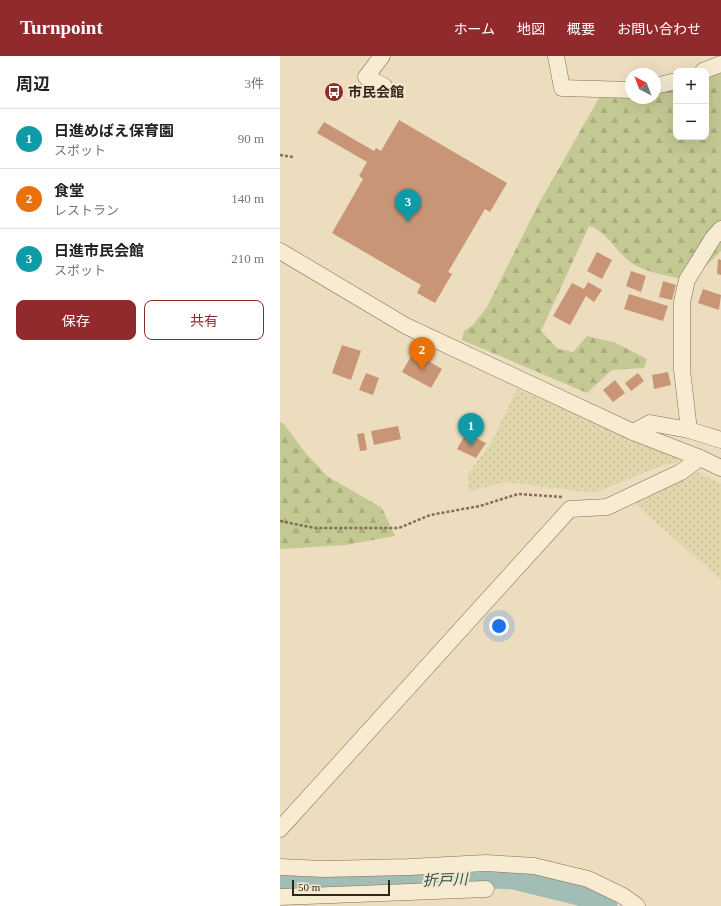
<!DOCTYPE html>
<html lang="ja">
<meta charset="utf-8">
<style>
:root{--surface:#fff;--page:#f2f2f2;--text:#222;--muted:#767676;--line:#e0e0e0;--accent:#902a2d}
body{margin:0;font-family:"Times New Roman","Noto Sans JP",serif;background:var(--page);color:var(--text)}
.controls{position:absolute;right:12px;top:12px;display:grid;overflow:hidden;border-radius:8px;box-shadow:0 4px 16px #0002}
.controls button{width:36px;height:36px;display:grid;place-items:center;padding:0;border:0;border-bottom:1px solid var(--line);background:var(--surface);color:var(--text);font:20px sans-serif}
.compass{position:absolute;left:345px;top:12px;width:36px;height:36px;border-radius:50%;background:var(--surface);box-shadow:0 4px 16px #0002;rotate:318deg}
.scale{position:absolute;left:12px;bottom:10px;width:98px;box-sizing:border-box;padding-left:4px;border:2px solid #33271c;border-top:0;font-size:11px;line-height:14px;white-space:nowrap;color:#33271c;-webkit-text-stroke:3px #f3e8ce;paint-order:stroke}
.you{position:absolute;left:219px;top:570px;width:14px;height:14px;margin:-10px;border:3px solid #fff;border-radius:50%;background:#1a73e8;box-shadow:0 0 0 6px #1a73e833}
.badge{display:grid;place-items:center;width:26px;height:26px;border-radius:50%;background:var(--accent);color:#fff;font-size:13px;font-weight:700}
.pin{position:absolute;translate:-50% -33px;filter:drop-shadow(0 1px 2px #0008)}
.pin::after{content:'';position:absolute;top:21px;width:14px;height:12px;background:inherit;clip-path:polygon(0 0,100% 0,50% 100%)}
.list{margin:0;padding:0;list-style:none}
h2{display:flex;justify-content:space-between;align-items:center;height:52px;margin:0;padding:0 16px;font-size:17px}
h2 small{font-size:13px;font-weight:400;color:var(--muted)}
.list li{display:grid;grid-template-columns:26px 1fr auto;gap:12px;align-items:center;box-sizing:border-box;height:60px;padding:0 16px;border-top:1px solid var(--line)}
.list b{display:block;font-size:15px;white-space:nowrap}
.list p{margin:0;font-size:13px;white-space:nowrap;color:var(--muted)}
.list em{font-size:13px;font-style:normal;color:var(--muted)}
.actions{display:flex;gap:8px;padding:12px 16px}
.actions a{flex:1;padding:9px 0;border:1px solid var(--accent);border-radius:8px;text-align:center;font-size:14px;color:var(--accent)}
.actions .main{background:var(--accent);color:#fff}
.map{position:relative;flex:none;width:441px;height:850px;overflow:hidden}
header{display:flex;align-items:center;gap:24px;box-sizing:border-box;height:56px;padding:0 20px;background:var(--accent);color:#fff}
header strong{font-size:19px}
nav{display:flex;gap:22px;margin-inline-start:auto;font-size:14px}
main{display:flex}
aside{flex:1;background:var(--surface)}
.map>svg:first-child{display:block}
</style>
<header>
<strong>Turnpoint</strong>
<nav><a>ホーム</a><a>地図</a><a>概要</a><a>お問い合わせ</a></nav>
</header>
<main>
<aside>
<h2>周辺<small>3件</small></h2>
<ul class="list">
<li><span class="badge" style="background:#0f9aa8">1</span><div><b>日進めばえ保育園</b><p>スポット</p></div><em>90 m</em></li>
<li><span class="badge" style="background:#e8710a">2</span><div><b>食堂</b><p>レストラン</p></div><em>140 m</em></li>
<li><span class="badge" style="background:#0f9aa8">3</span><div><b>日進市民会館</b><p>スポット</p></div><em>210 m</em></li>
</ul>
<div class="actions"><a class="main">保存</a><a>共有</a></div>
</aside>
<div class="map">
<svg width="441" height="850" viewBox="0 0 441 850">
<defs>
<pattern id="farmland-dots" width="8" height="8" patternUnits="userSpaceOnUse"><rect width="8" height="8" fill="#e1d7ac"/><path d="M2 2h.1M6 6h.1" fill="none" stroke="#c2b993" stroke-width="1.8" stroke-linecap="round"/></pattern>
<pattern id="forest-firs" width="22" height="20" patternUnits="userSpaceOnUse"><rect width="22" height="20" fill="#c4c993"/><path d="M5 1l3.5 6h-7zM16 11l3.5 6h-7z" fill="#a9ad7e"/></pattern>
</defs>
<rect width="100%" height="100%" fill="#ecddbf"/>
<g fill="url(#farmland-dots)">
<path d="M237,333L354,383L402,402L397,406L381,410L314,437L226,426L189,435L188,418L211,387Z"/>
<path d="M414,414L441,428V524L352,445Z"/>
</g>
<g fill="url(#forest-firs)">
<path d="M441,15V195L411,225C394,221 373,218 357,210C337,201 329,175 309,170L261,275L278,293L293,296L307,280L336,287L367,303L364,312L332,314L307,337L182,284L184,275L193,269L207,251L258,149L319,42L351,35V42H375V30L396,25V81H426V18Z"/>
<path d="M0,366L4,368L24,395L47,420L102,452L115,480L66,489L0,493Z"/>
</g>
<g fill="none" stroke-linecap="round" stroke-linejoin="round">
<path stroke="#a2bdb5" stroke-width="23" d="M0,829L154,825L214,821L234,822L307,840L326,850"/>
</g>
<g fill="#c89676">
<path d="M119,64L227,127L210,156L205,153L168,216L172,218L155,247L137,237L141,229L52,177L83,123L79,120L87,106L37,77L44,66L94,95L96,92L101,95Z"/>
<path d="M317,196L332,204L322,223L307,215Z"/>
<path d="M438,203L441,204V219L437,218Z"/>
<path d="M351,215L366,220L361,236L346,230Z"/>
<path d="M383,225L396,229L392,244L379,241Z"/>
<path d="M308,226L322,234L314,246L306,240L290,269L273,260L292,227L304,233Z"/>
<path d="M423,233L441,239L439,254L418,247Z"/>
<path d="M349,238L388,250L383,265L344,253Z"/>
<path d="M62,289L81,295L71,324L52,317Z"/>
<path d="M144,296L153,301L150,306L162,313L151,332L122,316L133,297L140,301Z"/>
<path d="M388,316L391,329L374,333L372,319Z"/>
<path d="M86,317L99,322L93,339L79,334Z"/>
<path d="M358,317L364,325L351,335L345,327Z"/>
<path d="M335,324L345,337L333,346L323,334Z"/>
<path d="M118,370L121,383L94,389L91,375Z"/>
<path d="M84,377L87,394L80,395L77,378Z"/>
<path d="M186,377L206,387L196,402L177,393Z"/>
</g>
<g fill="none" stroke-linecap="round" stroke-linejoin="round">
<g stroke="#836e58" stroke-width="17">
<g id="minor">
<path d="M102,0L86,21L104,30"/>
<path d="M276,0L282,32L351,34"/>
<path d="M423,15L441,8"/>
<path d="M375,30L396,25"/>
<path d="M441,173L433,182L407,224L402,246V314L409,374L441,384"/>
<path d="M0,195L126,270L353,376L420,402L441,412"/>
<path d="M353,376L370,367L409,374"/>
<path d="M0,773L290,453L327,451L401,416L420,402"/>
<path d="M0,811L44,813L129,811L206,807L254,810L308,823L343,840L357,850"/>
<path d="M0,841L206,833"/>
</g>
</g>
<g stroke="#836e58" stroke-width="2.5" stroke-dasharray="3 2" stroke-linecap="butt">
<path d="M0,99L13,101"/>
<path d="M0,465L35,472H119L150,459L200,450L238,438L283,441"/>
</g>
<use href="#minor" stroke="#f7ebd1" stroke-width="16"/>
</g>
<defs>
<g id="bus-disc" transform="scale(1)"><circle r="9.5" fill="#902a2d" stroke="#f3e8ce"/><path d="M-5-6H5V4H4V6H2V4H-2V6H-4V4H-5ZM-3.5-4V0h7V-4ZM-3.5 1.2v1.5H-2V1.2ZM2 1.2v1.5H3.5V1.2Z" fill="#fff"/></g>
</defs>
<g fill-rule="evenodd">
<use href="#bus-disc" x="54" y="36"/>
</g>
<g text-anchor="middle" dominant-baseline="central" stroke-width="4" stroke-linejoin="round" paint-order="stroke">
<g font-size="14" font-weight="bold" fill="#33271c" stroke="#f3e8ce" text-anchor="start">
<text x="68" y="36">市民会館</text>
</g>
<g font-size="15" font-style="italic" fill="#2c524f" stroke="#f3e8ce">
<text transform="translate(165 824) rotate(-2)">折戸川</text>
</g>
</g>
</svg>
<div class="controls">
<button>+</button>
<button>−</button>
</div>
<svg class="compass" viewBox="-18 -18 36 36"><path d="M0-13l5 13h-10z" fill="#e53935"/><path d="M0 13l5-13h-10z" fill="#767676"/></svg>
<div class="scale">50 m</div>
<div class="you"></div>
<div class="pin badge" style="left:191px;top:390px;background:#0f9aa8">1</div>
<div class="pin badge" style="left:142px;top:314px;background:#e8710a">2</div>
<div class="pin badge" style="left:128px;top:166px;background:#0f9aa8">3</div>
</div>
</main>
